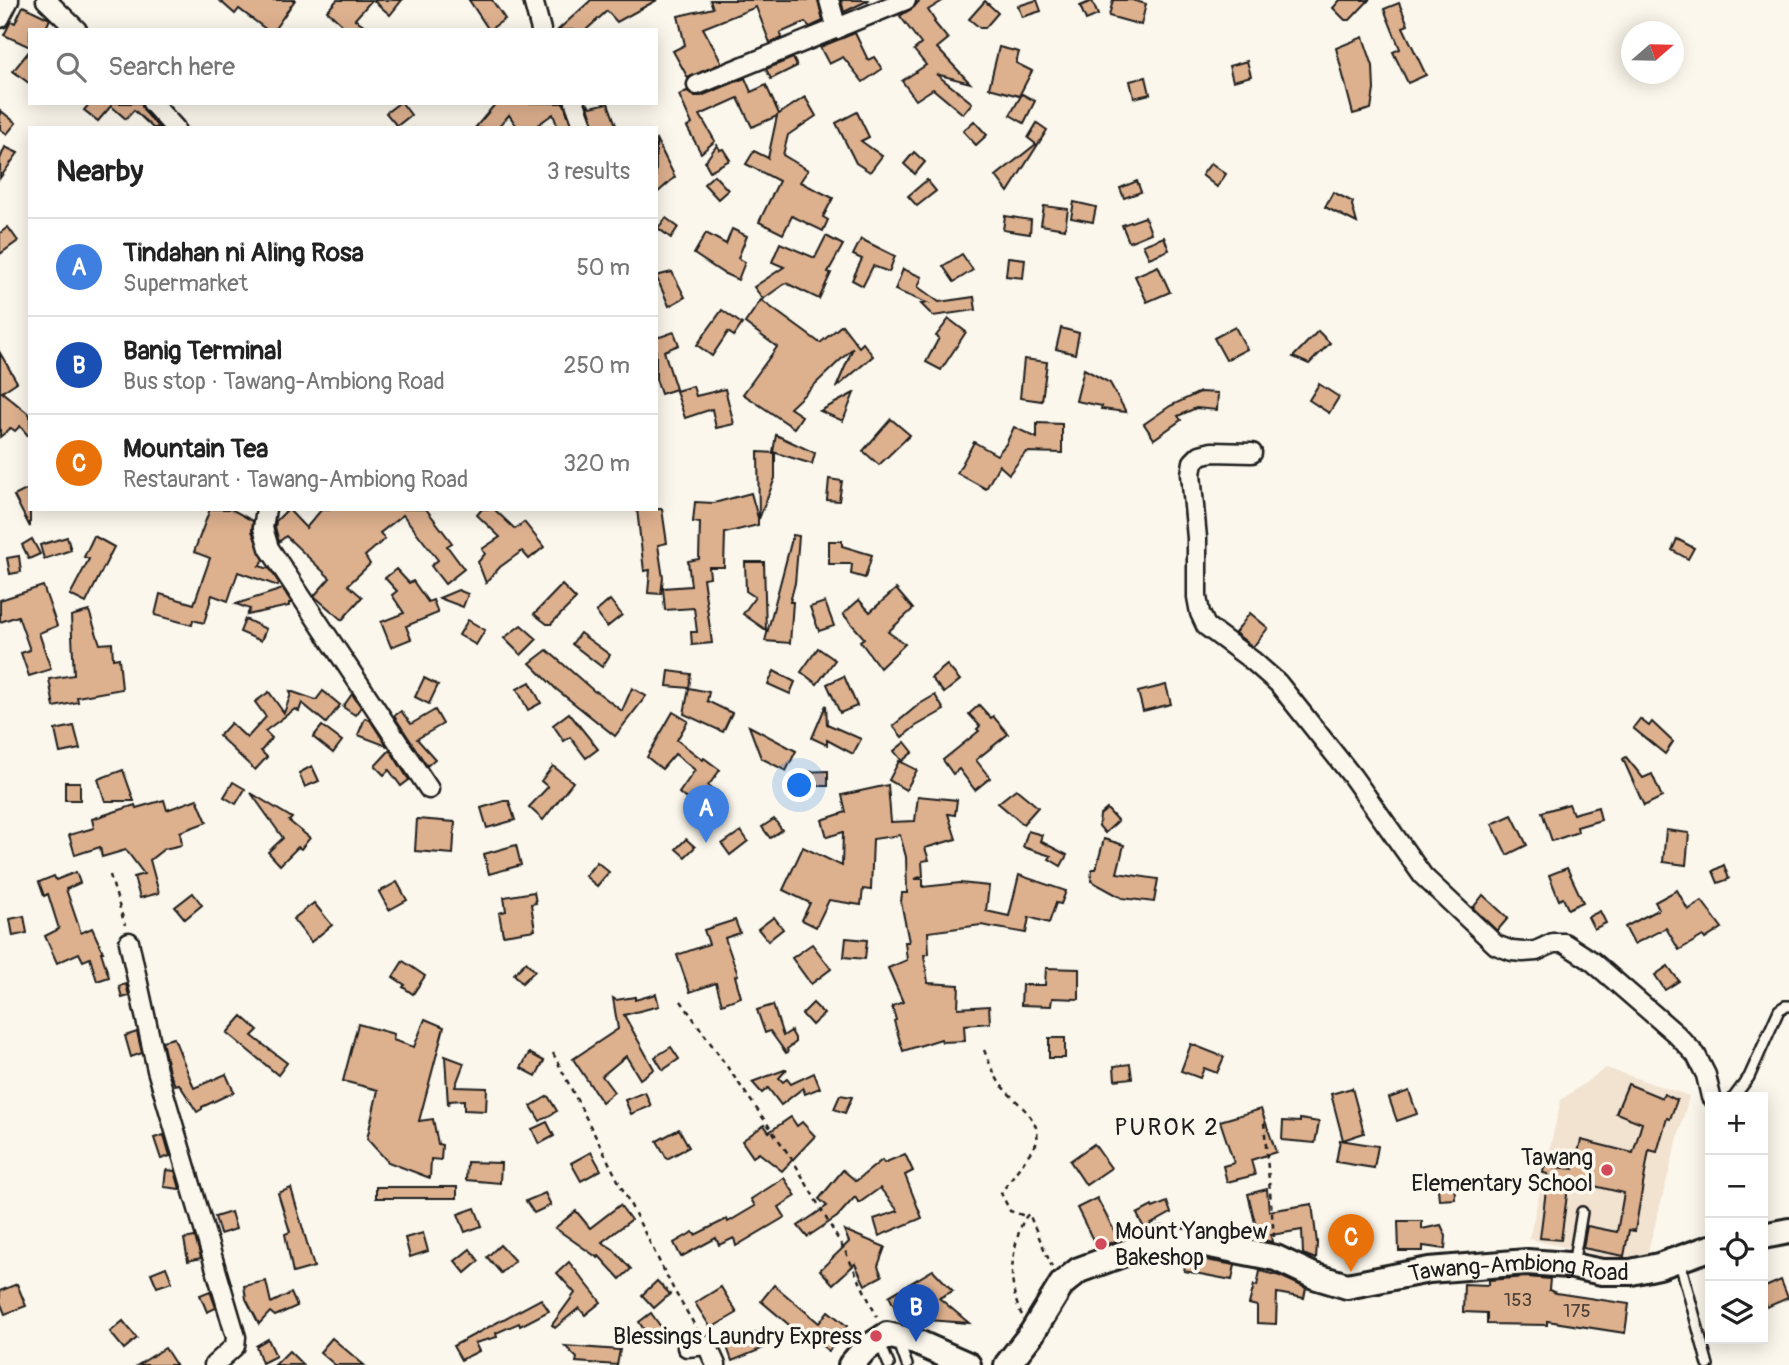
<!DOCTYPE html>
<meta charset="utf-8">
<style>
:root{--surface:#fff;--page:#f6f6f6;--text:#222;--muted:#767676;--line:#e0e0e0;--accent:#7c3aed}
body{margin:0;font-family:Pangolin,sans-serif;background:var(--page);color:var(--text)}
.controls{position:absolute;right:21px;bottom:21px;display:grid;overflow:hidden;border-radius:0px;box-shadow:0 4px 18px #0003}
.controls button{width:63px;height:63px;display:grid;place-items:center;padding:0;border:0;border-bottom:2px solid var(--line);background:var(--surface);color:var(--text);font:35px sans-serif}
.compass{position:absolute;left:1621px;top:21px;width:63px;height:63px;border-radius:50%;background:var(--surface);box-shadow:0 4px 18px #0003;rotate:70deg}
.you{position:absolute;left:800px;top:786px;width:24px;height:24px;margin:-18px;border:5px solid #fff;border-radius:50%;background:#1a73e8;box-shadow:0 0 0 10px #1a73e833}
.badge{display:grid;place-items:center;width:46px;height:46px;border-radius:50%;background:var(--accent);color:#fff;font-size:23px;font-weight:700}
.pin{position:absolute;translate:-50% -58px;filter:drop-shadow(0 2px 4px #0008)}
.pin::after{content:'';position:absolute;top:37px;width:24px;height:21px;background:inherit;clip-path:polygon(0 0,100% 0,50% 100%)}
.list{margin:0;padding:0;list-style:none}
h2{display:flex;justify-content:space-between;align-items:center;height:91px;margin:0;padding:0 28px;font-size:30px}
h2 small{font-size:23px;font-weight:400;color:var(--muted)}
.list li{display:grid;grid-template-columns:46px 1fr auto;gap:21px;align-items:center;box-sizing:border-box;height:98px;padding:0 28px;border-top:2px solid var(--line)}
.list b{display:block;font-size:26px;white-space:nowrap}
.list p{margin:0;font-size:23px;white-space:nowrap;color:var(--muted)}
.list em{font-size:23px;font-style:normal;color:var(--muted)}
.icon{flex:none;width:38px;height:38px;fill:none;stroke:currentColor;stroke-width:2;stroke-linecap:round;stroke-linejoin:round}
.map{position:relative;flex:none;width:1789px;height:1365px;overflow:hidden}
.search{position:absolute;background:var(--surface);box-shadow:0 4px 18px #0003;left:28px;top:28px;width:630px;height:77px;display:flex;align-items:center;gap:18px;box-sizing:border-box;padding:0 24px;border-radius:0px;color:var(--muted);font-size:26px}
.panel{position:absolute;background:var(--surface);box-shadow:0 4px 18px #0003;left:28px;top:126px;width:630px;height:385px;border-radius:0px}
.map>svg:first-child{display:block}
</style>
<div class="map">
<svg width="1789" height="1365" viewBox="0 0 1789 1365">
<rect width="100%" height="100%" fill="#fbf7ec"/>
<filter id="ink" filterUnits="userSpaceOnUse"><feTurbulence type="fractalNoise" baseFrequency=".0143" numOctaves="2"/><feDisplacementMap in="SourceGraphic" scale="14" xChannelSelector="R" yChannelSelector="G"/><feConvolveMatrix kernelMatrix="1 2 1 2 8 2 1 2 1" color-interpolation-filters="sRGB"/></filter>
<g filter="url(#ink)">
<path fill="#f2e2d0" d="M1606,1068L1689,1096L1647,1255L1619,1263L1592,1253L1529,1239L1561,1100Z"/>
<g fill="#ddb08e" stroke="#1c1c1c" stroke-width="2">
<path d="M219,0H295L274,30H267L239,9L235,14Z"/>
<path d="M337,0H372L355,19L371,30H348L327,11Z"/>
<path d="M373,0H402L390,15Z"/>
<path d="M469,0H492L505,19L489,30Z"/>
<path d="M591,0H657L617,22L607,11L586,30H558Z"/>
<path d="M710,0H818L823,21L810,27L805,22L780,33L782,38L770,43L756,7L703,28L722,63L688,78L673,51L685,45L678,16L713,8Z"/>
<path d="M841,0H869L844,12Z"/>
<path d="M920,0H944L928,10L935,21L934,22L948,39L937,48L970,83L936,74L972,103L963,114L933,89L916,100L902,81L926,65L914,50L921,44L900,16L914,7Z"/>
<path d="M1037,0L1041,11L1022,17L1018,6Z"/>
<path d="M1113,0H1132L1146,4L1141,25L1109,16Z"/>
<path d="M1340,0H1369L1350,20H1345L1333,8Z"/>
<path d="M985,1L998,13L985,28H980L969,19Z"/>
<path d="M1092,1L1098,15L1086,20L1080,6Z"/>
<path d="M1399,3L1408,25L1403,27L1426,75L1408,83L1393,52L1400,49L1384,9Z"/>
<path d="M23,6L50,19L45,30H30V47L4,35L11,21L15,23Z"/>
<path d="M855,33L868,60L874,57L882,69L863,82L843,57L829,64L820,47Z"/>
<path d="M1363,37L1373,66L1374,90L1371,109L1353,114L1336,48Z"/>
<path d="M999,47L1019,52L1016,63L1032,71L1019,96L989,88Z"/>
<path d="M30,50V84L13,71Z"/>
<path d="M793,58L797,66L771,79L766,69Z"/>
<path d="M1247,61L1251,76L1233,81L1229,66Z"/>
<path d="M1146,77L1150,94L1134,98L1130,81Z"/>
<path d="M745,78L751,92L766,85L779,114L805,97L816,116L788,135L783,155L808,170L800,182L833,198L823,217L828,220L823,231L792,216L783,234L759,222L779,181L746,164L754,151L768,158L777,116L752,127L738,98L700,115L715,141L701,153L687,127L692,124L679,95L687,91L695,96H701Z"/>
<path d="M1022,94L1035,101L1024,123L1010,115Z"/>
<path d="M90,103H141L144,111L159,128H153L134,110L126,119L111,106L98,121L84,110Z"/>
<path d="M399,103H402L411,115L397,126L386,113Z"/>
<path d="M496,103H564L572,128H558L553,114L533,128H518L509,115L498,128H475Z"/>
<path d="M587,103L591,107L608,103L617,128H595Z"/>
<path d="M0,110L16,123L7,134L0,129Z"/>
<path d="M857,112L869,137L861,141L882,156L870,172L856,163L836,123Z"/>
<path d="M974,121L987,135L976,145L963,131Z"/>
<path d="M1037,123L1047,130L1008,192L996,176L1036,144L1028,138Z"/>
<path d="M656,139L675,177L656,194Z"/>
<path d="M717,145L720,150L723,149L730,160L710,171L705,162Z"/>
<path d="M5,147L18,153L0,178V159Z"/>
<path d="M914,152L925,162L915,174L904,164Z"/>
<path d="M1211,163L1226,174L1217,187L1202,175Z"/>
<path d="M714,175L728,190L718,199L704,184Z"/>
<path d="M927,180L936,191L917,206L908,196Z"/>
<path d="M1137,181L1141,192L1124,198L1120,188Z"/>
<path d="M1333,192L1353,202L1352,205L1357,223L1325,207Z"/>
<path d="M1074,202L1096,207L1093,222L1071,218Z"/>
<path d="M1044,206L1068,209L1065,229L1041,225Z"/>
<path d="M1005,216L1031,220L1030,234L1003,230Z"/>
<path d="M1145,217L1151,233L1129,242L1122,225Z"/>
<path d="M666,218L678,227L671,238L658,228Z"/>
<path d="M8,227L18,241L0,254V233Z"/>
<path d="M732,229L747,236L738,258L745,262L738,280L723,273L694,254L706,233L726,244Z"/>
<path d="M826,236L843,245L828,272L831,273L819,299L786,283L763,299L754,287L784,267L772,262L780,243L815,258Z"/>
<path d="M1164,237L1169,250L1149,258L1143,245Z"/>
<path d="M861,239L895,256L889,272L873,266L863,286L852,280L862,259L853,255Z"/>
<path d="M962,254L973,270L954,282L943,266Z"/>
<path d="M1008,257L1025,259L1023,278L1006,276Z"/>
<path d="M1158,266L1170,292L1147,302L1135,276Z"/>
<path d="M903,269L922,277L918,287L939,302L974,297L976,310L933,316L921,304L927,303L895,290Z"/>
<path d="M672,272L685,297L669,306L656,276Z"/>
<path d="M761,300L820,343L842,325L859,347L863,343L873,356L836,388L853,348L790,408L802,416L794,428L743,394L777,347L745,323Z"/>
<path d="M722,310L742,324L734,336L728,332L712,356L697,345Z"/>
<path d="M949,319L966,332L941,370L926,362L939,338L936,336Z"/>
<path d="M1235,327L1247,349L1226,360L1214,338Z"/>
<path d="M1061,328L1079,333L1075,354L1056,349Z"/>
<path d="M1318,331L1330,343L1309,364L1293,357Z"/>
<path d="M674,332L679,345L664,351L676,389L661,394L656,379V336L660,337Z"/>
<path d="M0,353L17,382L2,392L30,415V438L20,426L15,431L11,428L0,437Z"/>
<path d="M1024,359L1047,362L1042,401L1020,398Z"/>
<path d="M1084,369L1110,383L1126,412L1101,409L1102,406L1076,401Z"/>
<path d="M1319,384L1339,397L1329,413L1309,400Z"/>
<path d="M693,386L696,396L725,389L734,424L716,428L712,409L685,418L676,391Z"/>
<path d="M1200,392L1218,393L1217,410L1196,408L1178,416L1181,420L1154,439L1144,424L1170,406Z"/>
<path d="M854,393L843,421L820,411Z"/>
<path d="M891,419L910,435L879,465L863,451Z"/>
<path d="M1037,423L1062,424V453L1026,452L1009,474L999,465L986,489L957,473L974,442L997,455L1006,444L1014,427L1037,438Z"/>
<path d="M776,435L815,453L812,464L773,452Z"/>
<path d="M758,452L775,453V478L759,519Z"/>
<path d="M829,479L842,481L839,501L827,500Z"/>
<path d="M30,488V527L14,496Z"/>
<path d="M751,493L758,518V525L725,533L724,567H709L710,577L703,578L712,643L692,645L691,632H697L694,608L665,610L663,588L691,586L688,561L699,559L700,523L693,522L695,502L714,503Z"/>
<path d="M210,509H231L253,521L252,531L264,560L259,566L270,569L279,583L278,586L238,572L228,601L212,595L204,623L193,620L192,625L155,615L160,594L194,604L210,558L194,552Z"/>
<path d="M288,509L306,528L322,509H426L452,543L447,546L464,569L445,584L431,566L438,560L403,515L380,533L385,539L365,556L370,564L348,585L362,597L342,620L314,596L330,578L286,536L279,542L275,527L276,521Z"/>
<path d="M482,509H494L515,529L524,522L544,547L529,559L522,551L500,567L486,583L478,562L485,554L482,549L500,537L477,515Z"/>
<path d="M637,509H662L667,543L658,545L663,578L661,594L648,593L650,570L644,571Z"/>
<path d="M793,535L799,536L795,583L790,602H793L790,643L765,641Z"/>
<path d="M94,536L114,547L86,603L70,595L89,559L84,557Z"/>
<path d="M67,537L71,550L44,559L40,545Z"/>
<path d="M32,539L40,554L29,559L22,545Z"/>
<path d="M1677,539L1694,548L1688,559L1672,550Z"/>
<path d="M829,541H842V546L872,555L865,578L851,574L852,564H829Z"/>
<path d="M19,556L21,572L10,574L7,558Z"/>
<path d="M745,562H764L766,630L743,614L755,597L746,591Z"/>
<path d="M396,569L409,583L413,581L428,602L433,600L438,613L406,626L411,639L391,647L381,622L404,613L392,595L397,591L385,578Z"/>
<path d="M562,585L576,599L551,624H547L534,614Z"/>
<path d="M43,586L57,626L39,633L51,669L29,676L21,653L30,650L18,616L0,622V600Z"/>
<path d="M283,589L292,603H289V606L247,615L250,609L236,604Z"/>
<path d="M896,589L913,609L888,632L905,644L880,668L860,641L864,638L843,614L859,600L870,612Z"/>
<path d="M458,590L468,594L463,607L439,598Z"/>
<path d="M610,600L622,615L607,627L596,612Z"/>
<path d="M825,602L834,626L819,631L810,607Z"/>
<path d="M89,611L100,644L112,643L113,659L119,658L122,689L77,697L78,702L54,707L49,679L74,675L71,616Z"/>
<path d="M1250,613L1268,628L1253,647L1235,633Z"/>
<path d="M245,619L266,629L261,641L240,632Z"/>
<path d="M468,620L485,630L476,645L459,635Z"/>
<path d="M521,625L537,639L521,655L504,638Z"/>
<path d="M580,633L610,655L602,667L572,644Z"/>
<path d="M818,648L835,660L817,684L801,672Z"/>
<path d="M547,650L595,692L596,691L622,711L632,688L646,696L615,736L556,689L530,663Z"/>
<path d="M947,665L960,680L944,693L931,678Z"/>
<path d="M669,671L691,674L689,688L667,686Z"/>
<path d="M774,671L795,682L790,694L768,684Z"/>
<path d="M844,676L857,706L840,713L827,684Z"/>
<path d="M424,678L438,685L429,704L415,697Z"/>
<path d="M530,682L541,703L528,710L517,689Z"/>
<path d="M1166,685L1171,704L1143,711L1138,692Z"/>
<path d="M689,688L709,692L707,701L732,713L723,732L684,714Z"/>
<path d="M290,691L316,700L323,691L340,705L326,723L302,703L299,711L295,709L265,731L272,738L261,751L267,757L255,770L219,736L231,723L247,738L266,717L255,702L269,692L284,713L291,694Z"/>
<path d="M352,694L361,707L355,715L343,707Z"/>
<path d="M935,695L944,710L916,726L902,737L893,726L918,705Z"/>
<path d="M826,705L827,724L861,739L853,754L827,740V745L812,738Z"/>
<path d="M979,705L991,718L993,716L1008,734L976,760L990,778L975,790L959,769L953,774L943,760L979,731L977,729L980,726L969,714Z"/>
<path d="M435,710L443,724L417,739L435,759L427,766L394,716L401,711L411,724Z"/>
<path d="M673,712L688,721L677,740L703,760L704,758L720,770L708,786L721,795L715,803L685,798L679,793L695,770L675,754L662,769L647,757Z"/>
<path d="M569,713L598,749L586,758L570,737L564,741L553,725Z"/>
<path d="M365,718L370,720L387,746L358,735Z"/>
<path d="M1640,719L1649,726L1652,722L1673,742L1665,754L1633,728Z"/>
<path d="M74,726L80,749L60,753L55,730Z"/>
<path d="M322,726L342,741L333,753L313,737Z"/>
<path d="M749,726L796,751L786,771L761,758Z"/>
<path d="M905,742L913,752L902,761L894,751Z"/>
<path d="M390,750L409,780L401,786L389,770L384,775L375,766Z"/>
<path d="M1626,757L1643,778L1652,774L1662,797L1644,806L1623,759Z"/>
<path d="M899,761L917,770L906,790L889,780Z"/>
<path d="M312,766L319,781L305,787L299,773Z"/>
<path d="M553,766L573,782L543,820L529,807L548,787L541,781Z"/>
<path d="M123,770L134,801H105L98,779Z"/>
<path d="M828,771V786H803V772Z"/>
<rect x="65" y="782" width="15" height="18"/>
<path d="M233,782L245,789L236,804L224,797Z"/>
<path d="M888,785L891,822L915,821L918,796L957,800L955,815L948,814L956,839L925,848L929,860L922,861L923,876L915,879H923V887L960,883L989,886L986,911L1009,916L1019,875L1066,891L1061,904L1056,903L1049,923L1029,917L1026,933L981,925L928,932L929,954L924,955L928,983L959,985L958,1008L989,1006L990,1023L964,1025L965,1041L942,1042L941,1039L903,1051L894,1021L896,1020L892,1006L903,1002L888,968L907,960L905,942H909L901,902L902,893H907L906,857L900,835L873,839L871,890L863,889L861,905L829,900L816,927L802,920L810,903L783,890L803,847L842,866L843,832L827,837L822,820L846,812L842,795Z"/>
<path d="M1016,789L1038,807L1023,824L998,803Z"/>
<path d="M251,793L292,818L289,821L310,838L301,849L298,847L280,865L268,852L283,838Z"/>
<path d="M197,799L207,822L180,832L182,845L164,849L150,860L159,893L140,898L134,877L144,874L126,850L102,857L100,847L75,855L69,835L94,828L92,819L135,805L136,808L164,800L167,810Z"/>
<path d="M504,801H509L515,820L487,828L481,808Z"/>
<path d="M1569,804L1573,814L1598,807L1601,820L1577,827L1578,832L1552,841L1542,812Z"/>
<path d="M1107,809L1118,821L1105,833L1099,826L1100,815Z"/>
<path d="M1512,815L1527,845L1507,855L1492,824Z"/>
<path d="M417,819L455,822L453,854L415,851Z"/>
<path d="M774,819L782,830L770,838L762,827Z"/>
<path d="M1666,830L1689,833L1686,865L1663,862Z"/>
<path d="M741,831L748,841L730,855L722,844Z"/>
<path d="M1028,831L1042,835L1040,841L1067,855L1061,866L1049,859L1051,856L1023,847Z"/>
<path d="M686,839L695,847L685,857L676,849Z"/>
<path d="M1104,839L1124,845L1117,873L1158,879L1154,902L1122,898L1091,881L1092,869H1096Z"/>
<path d="M516,845L521,865L489,874L484,854Z"/>
<path d="M597,862L609,872L597,886L585,876Z"/>
<path d="M1724,865L1729,879L1718,883L1713,871Z"/>
<path d="M1567,868L1583,902L1568,909L1563,898L1559,900L1549,875Z"/>
<path d="M76,872L80,883L66,889L81,933L92,928L103,952H101L109,977L97,981L90,958L83,961L79,953L57,963L45,936L59,929L48,894L44,896L39,882L54,876L56,880Z"/>
<path d="M397,882L407,900L389,910L379,892Z"/>
<path d="M1677,890L1688,910L1702,901L1722,928L1705,939L1703,936L1679,950L1666,928L1634,944L1625,927L1659,909L1655,902Z"/>
<path d="M534,892L536,903L531,904L535,930L503,935L499,913L506,911L504,897Z"/>
<path d="M193,893L202,905L185,919L175,907Z"/>
<path d="M1483,895L1508,918L1497,931L1473,908Z"/>
<path d="M314,903L332,925L311,942L293,919Z"/>
<path d="M1600,911L1606,923L1594,929L1588,917Z"/>
<path d="M24,916L27,933L13,936L10,919Z"/>
<path d="M774,917L783,929L768,941L758,929Z"/>
<path d="M735,920L740,933L725,938L738,975L735,976L741,997L722,1004L716,983L690,992L677,955L709,944L704,930Z"/>
<path d="M846,938L867,940L865,959L844,957Z"/>
<path d="M812,944L831,969L811,984L792,958Z"/>
<path d="M403,961L425,976L413,994L403,987L405,985L393,977Z"/>
<path d="M526,962L535,971L522,983L514,974Z"/>
<path d="M1668,966L1679,981L1665,990L1655,975Z"/>
<path d="M1046,968L1079,969V999L1052,998L1051,1006L1021,1005L1022,985H1045Z"/>
<path d="M126,984L129,996L122,998L119,986Z"/>
<path d="M656,994L659,1006L624,1015L654,1069L640,1079L626,1056L602,1076L614,1092L602,1102L573,1059L618,1029L613,998L616,1000L635,997V1000Z"/>
<path d="M813,1003L824,1014L812,1025L802,1014Z"/>
<path d="M773,1005L783,1036L791,1031L795,1038V1043L787,1049L788,1052L786,1053L770,1031L765,1033L757,1010Z"/>
<path d="M242,1016L258,1030L252,1036L287,1063L278,1075L227,1033Z"/>
<path d="M425,1019L444,1027L419,1121L433,1119L438,1144L442,1145L441,1160L431,1159L430,1178L388,1162L367,1139L378,1090L343,1081L358,1024L394,1034L393,1040L414,1047Z"/>
<path d="M137,1032L142,1053L131,1057L125,1036Z"/>
<path d="M174,1038L194,1088L226,1074L234,1092L202,1107V1109L197,1112L179,1084L175,1085L169,1072L162,1041Z"/>
<rect x="1049" y="1038" width="16" height="20"/>
<path d="M1191,1044L1224,1057L1217,1073L1204,1068L1200,1078L1181,1071Z"/>
<path d="M671,1047L679,1059L663,1070L655,1057Z"/>
<path d="M529,1053L544,1061L536,1076L521,1068Z"/>
<path d="M445,1056L464,1063L455,1087L487,1088L486,1111L464,1110V1100L449,1101L448,1105Z"/>
<path d="M1130,1064L1132,1078L1115,1080L1114,1066Z"/>
<path d="M787,1069L779,1078L783,1082L787,1079L791,1084L814,1073L820,1088L805,1094L803,1088L781,1105L768,1088L762,1093L752,1082Z"/>
<path d="M1628,1084L1662,1098L1664,1094L1677,1100L1670,1119L1667,1118L1657,1152L1649,1150L1635,1231L1629,1230L1624,1256L1583,1248L1587,1226L1617,1232L1624,1193L1569,1180L1561,1240L1540,1238L1548,1174L1543,1173L1544,1166L1574,1169L1581,1140L1633,1153L1642,1123L1616,1113Z"/>
<path d="M1352,1088L1364,1133L1343,1140L1331,1094Z"/>
<path d="M1409,1091L1417,1114L1397,1121L1389,1098Z"/>
<path d="M645,1092L651,1106L631,1114L625,1100Z"/>
<path d="M840,1095L852,1097L845,1113L834,1109Z"/>
<path d="M548,1096L557,1111L540,1121L531,1106Z"/>
<path d="M1261,1109L1276,1152L1251,1160L1255,1175L1227,1182L1223,1166L1234,1163L1220,1121Z"/>
<path d="M791,1117L797,1126L802,1122L815,1136L782,1171L759,1153L753,1157L742,1141L764,1125L769,1132Z"/>
<path d="M1300,1119L1319,1122L1315,1143L1282,1140L1283,1121L1300,1122Z"/>
<path d="M547,1122L554,1136L539,1144L532,1129Z"/>
<path d="M679,1129L689,1147L667,1159L657,1141Z"/>
<path d="M164,1135L170,1156L161,1159L154,1138Z"/>
<path d="M1340,1140L1378,1146L1374,1168L1336,1162Z"/>
<path d="M1094,1144L1111,1168L1086,1185L1070,1161Z"/>
<path d="M591,1152L601,1170L581,1181L571,1163Z"/>
<path d="M905,1154L913,1171L905,1175L922,1218L879,1236L874,1219L898,1211L880,1188L859,1203L855,1197L837,1217L807,1237L798,1226L827,1206L819,1199L843,1170L856,1181L882,1160L884,1163Z"/>
<path d="M467,1162L501,1163L500,1183L466,1180Z"/>
<path d="M166,1170L175,1171L180,1189L164,1187Z"/>
<path d="M1454,1175L1455,1199L1439,1200L1437,1176Z"/>
<path d="M784,1178L796,1196L779,1207L785,1217L736,1246L734,1238L719,1245L716,1238L681,1257L674,1243L693,1232L695,1235L727,1219L728,1222L755,1206L751,1199Z"/>
<rect x="376" y="1187" width="81" height="11"/>
<path d="M291,1188L314,1267L293,1273L285,1234L290,1232L278,1193Z"/>
<path d="M1267,1189L1269,1211L1312,1204L1317,1243L1316,1259L1303,1254L1302,1230L1271,1235L1272,1242L1259,1239L1248,1194Z"/>
<path d="M545,1193L551,1205L534,1213L526,1201Z"/>
<path d="M1097,1198L1119,1240L1097,1248L1077,1208Z"/>
<path d="M1167,1202L1171,1213L1144,1228L1137,1214L1152,1206L1153,1208Z"/>
<path d="M620,1205L631,1220L602,1242L613,1249L631,1269L620,1279L599,1256L598,1258L555,1228L576,1211L590,1228Z"/>
<path d="M475,1208L482,1226L465,1232L458,1214Z"/>
<path d="M231,1212L236,1229L220,1234L215,1217Z"/>
<path d="M1398,1221H1422V1229L1441,1225L1446,1236L1445,1249L1423,1246V1251H1399Z"/>
<path d="M844,1230L885,1247L878,1266L882,1276L865,1285L855,1264L833,1284L820,1270L849,1242Z"/>
<path d="M423,1233L428,1251L410,1257L405,1238Z"/>
<path d="M195,1237L201,1258L188,1261L184,1239Z"/>
<path d="M500,1245L515,1261L501,1273L487,1257Z"/>
<path d="M470,1249L479,1261L465,1273L455,1261Z"/>
<path d="M1187,1257L1235,1265L1232,1280L1184,1271Z"/>
<path d="M569,1262L601,1302L585,1315L579,1308L555,1328L552,1325L575,1293L557,1273Z"/>
<path d="M166,1267L172,1282L157,1287L151,1273Z"/>
<path d="M933,1270L953,1291L939,1298L969,1323L900,1318L889,1296Z"/>
<path d="M1260,1271L1280,1276L1306,1288L1304,1298L1277,1293L1276,1324L1257,1323V1306L1249,1304L1254,1285L1257,1286Z"/>
<path d="M1527,1277L1550,1279L1549,1290L1556,1293L1629,1304L1625,1333L1547,1321V1325L1487,1324V1313L1463,1312L1464,1284L1489,1285V1280Z"/>
<path d="M1781,1280L1788,1298L1767,1307L1763,1296V1288Z"/>
<path d="M266,1281L271,1303L291,1293L297,1306L275,1316L270,1312L259,1324L246,1299L244,1286Z"/>
<path d="M657,1281L670,1294L654,1308L642,1295Z"/>
<path d="M17,1284L26,1306L5,1314L0,1302V1291Z"/>
<path d="M774,1285L819,1323L828,1311L847,1326L829,1351L803,1332L801,1335L761,1301Z"/>
<path d="M721,1287L737,1313L711,1328L695,1303Z"/>
<path d="M210,1291L216,1308L207,1312L200,1295Z"/>
<path d="M541,1299L549,1311L520,1326L519,1323L496,1333L497,1337L475,1343L479,1351L461,1360L453,1346Z"/>
<path d="M651,1313L661,1327L648,1336L639,1322Z"/>
<path d="M123,1321L137,1338L124,1349L110,1332Z"/>
<path d="M758,1332L764,1348L732,1361L726,1344Z"/>
<path d="M332,1338L364,1365H335L320,1352Z"/>
<path d="M268,1339L276,1356L262,1363L256,1346Z"/>
<path d="M565,1346L620,1350L617,1365L576,1362L577,1358Z"/>
<path d="M165,1348L176,1365H138Z"/>
<path d="M289,1351L303,1365H275Z"/>
</g>
<g fill="none" stroke-linecap="round" stroke-linejoin="round">
<g stroke="#1c1c1c" stroke-width="14">
<g id="lane">
<path d="M1734,1097L1749,1077L1779,1010L1785,1006H1789"/>
<path d="M1679,1259L1708,1365"/>
<path d="M1573,1265L1582,1212"/>
<path d="M898,1340L907,1365"/>
<path d="M879,1341L889,1365"/>
</g>
</g>
<g stroke="#1c1c1c" stroke-width="23">
<g id="street">
<path d="M46,0L77,30"/>
<path d="M533,0L541,30"/>
<path d="M829,0L837,29"/>
<path d="M0,18L9,0"/>
<path d="M697,85L906,0"/>
<path d="M152,103L175,128"/>
<path d="M575,103L584,128"/>
<path d="M1252,453L1212,452L1200,455L1193,462L1191,474L1197,538V597L1200,613L1206,626L1253,661L1278,683L1352,776L1423,876L1496,945L1512,951L1523,952L1536,951L1553,943H1564L1592,961L1676,1034L1696,1055L1706,1075L1711,1097"/>
<path d="M266,509L263,528L269,548L429,789"/>
<path d="M129,942L157,1070L236,1337L235,1346L214,1365"/>
<path d="M687,1347L707,1345L716,1365"/>
</g>
</g>
<g stroke="#1c1c1c" stroke-width="30">
<g id="secondary">
<path d="M1763,1236L1789,1231"/>
<path d="M851,1365L864,1350L887,1335L916,1342L968,1365"/>
<path id="s1" d="M1007,1365L1032,1333L1062,1284L1079,1270L1161,1240L1200,1243L1276,1258L1314,1276L1347,1286L1429,1270L1527,1262L1568,1265L1602,1272H1631L1659,1266L1710,1248"/>
</g>
</g>
<g stroke="#1c1c1c" stroke-width="2.5" stroke-dasharray="5 5" stroke-linecap="butt">
<path d="M110,875L125,925"/>
<path d="M681,1001L794,1162L846,1253L877,1317"/>
<path d="M984,1050C989,1062 994,1075 1001,1085C1014,1102 1044,1119 1036,1144L1001,1193L1010,1211L1025,1216"/>
<path d="M553,1053L675,1292L697,1329"/>
<path d="M1264,1123L1274,1237"/>
<path d="M1022,1315C1015,1303 1012,1285 1012,1272C1012,1259 1019,1220 1029,1214L1052,1267"/>
</g>
<use href="#lane" stroke="#fbf7ec" stroke-width="9"/>
<use href="#street" stroke="#fbf7ec" stroke-width="18"/>
<use href="#secondary" stroke="#fbf7ec" stroke-width="24"/>
</g>
</g>
<g fill="#d1495b" stroke="#fbf7ec" stroke-width="2.5">
<circle cx="1607" cy="1170" r="7"/>
<circle cx="1101" cy="1244" r="7"/>
<circle cx="876" cy="1336" r="7"/>
</g>
<g text-anchor="middle" dominant-baseline="central" stroke-width="7" stroke-linejoin="round" paint-order="stroke">
<g font-size="19" fill="#4c4138">
<text x="1518" y="1300">153</text>
<text x="1577" y="1311">175</text>
</g>
<g font-size="23" fill="#1c1c1c" stroke="#fbf7ec" text-anchor="end">
<text x="1593" y="1157">Tawang<tspan x="1593" dy="26">Elementary School</tspan></text>
<text x="1115" y="1231" text-anchor="start">Mount Yangbew<tspan x="1115" dy="26">Bakeshop</tspan></text>
<text x="862" y="1336">Blessings Laundry Express</text>
</g>
<g font-size="23" fill="#1c1c1c" stroke="#fbf7ec">
<text stroke="none"><textPath href="#s1" startOffset="574">Tawang-Ambiong Road</textPath></text>
</g>
<g font-size="24" letter-spacing="2" fill="#1c1c1c" stroke="#fbf7ec">
<text x="1167" y="1127">PUROK 2</text>
</g>
</g>
</svg>
<div class="controls">
<button>+</button>
<button>−</button>
<button><svg class="icon" aria-label="locate" viewBox="0 0 24 24"><circle cx="12" cy="12" r="6"/><path d="M12 2v4M12 18v4M2 12h4M18 12h4"/></svg></button>
<button><svg class="icon" aria-label="layers" viewBox="0 0 24 24"><path d="M12 4l9 5-9 5-9-5zM3 14l9 5 9-5"/></svg></button>
</div>
<svg class="compass" viewBox="-18 -18 36 36"><path d="M0-13l5 13h-10z" fill="#e53935"/><path d="M0 13l5-13h-10z" fill="#767676"/></svg>
<div class="you"></div>
<div class="pin badge" style="left:706px;top:843px;background:#3f7fe0">A</div>
<div class="pin badge" style="left:916px;top:1342px;background:#1a4fb4">B</div>
<div class="pin badge" style="left:1351px;top:1272px;background:#e8710a">C</div>
<div class="search"><svg class="icon" aria-label="search" viewBox="0 0 24 24"><circle cx="10" cy="10" r="6"/><path d="M15 15l6 6"/></svg>Search here</div>
<section class="panel">
<h2>Nearby<small>3 results</small></h2>
<ul class="list">
<li><span class="badge" style="background:#3f7fe0">A</span><div><b>Tindahan ni Aling Rosa</b><p>Supermarket</p></div><em>50 m</em></li>
<li><span class="badge" style="background:#1a4fb4">B</span><div><b>Banig Terminal</b><p>Bus stop · Tawang-Ambiong Road</p></div><em>250 m</em></li>
<li><span class="badge" style="background:#e8710a">C</span><div><b>Mountain Tea</b><p>Restaurant · Tawang-Ambiong Road</p></div><em>320 m</em></li>
</ul>
</section>
</div>
